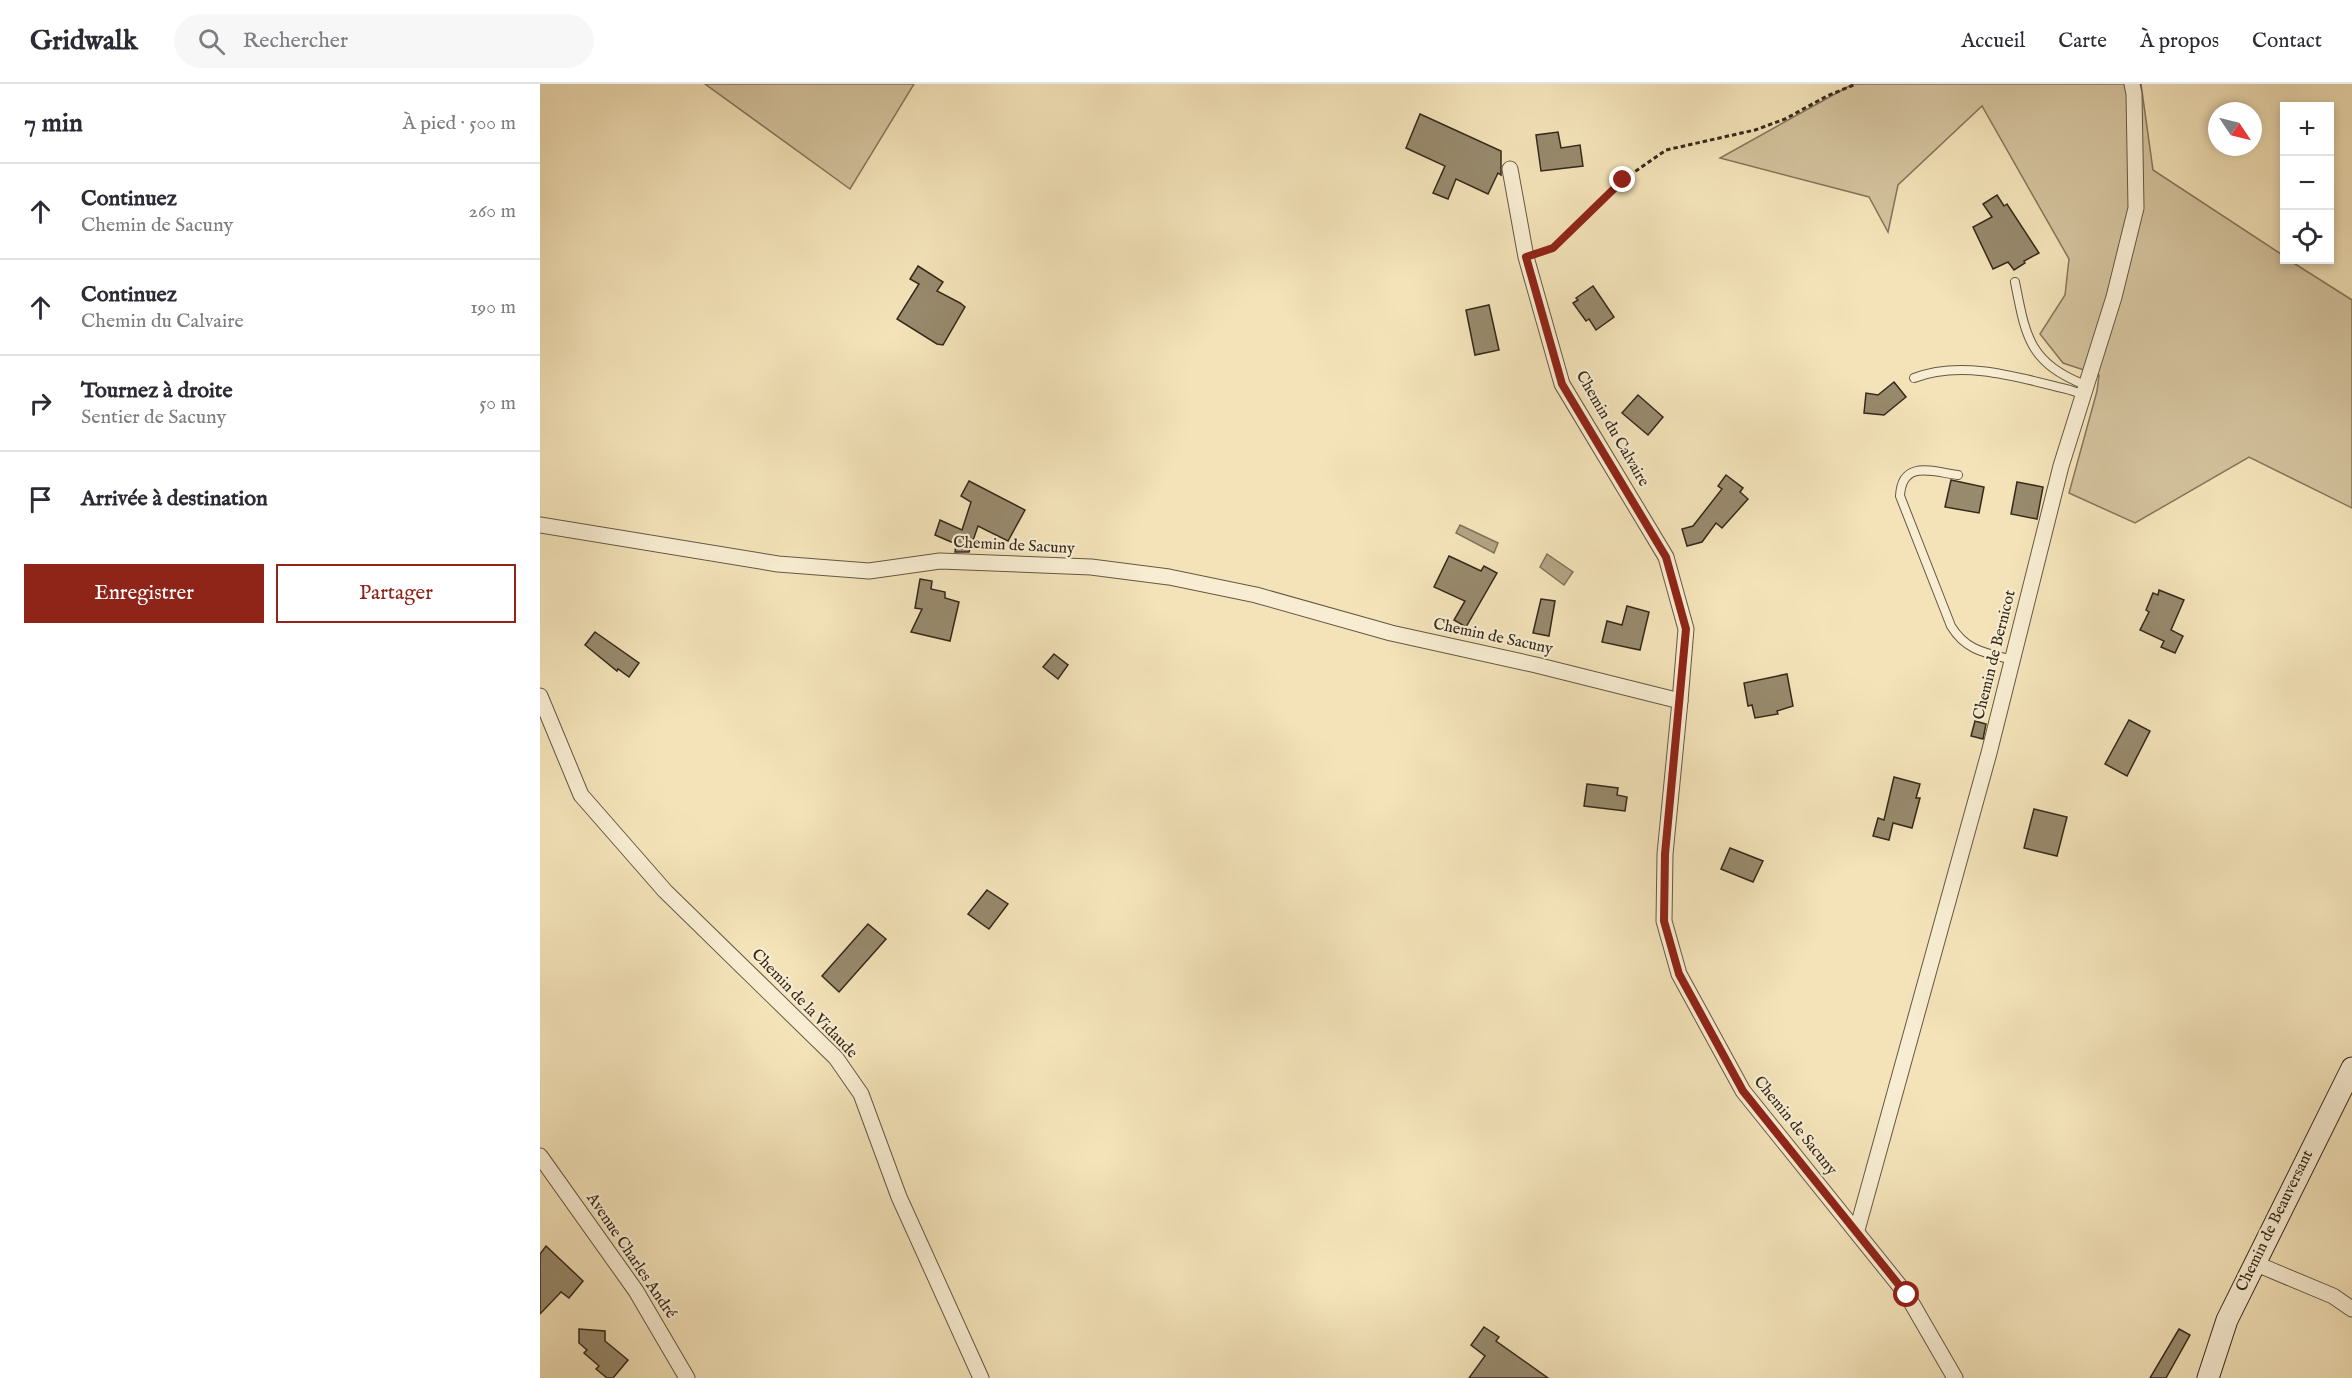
<!DOCTYPE html>
<html lang="fr">
<meta charset="utf-8">
<style>
:root{--surface:#fff;--page:#f7f7f7;--text:#2b2b33;--muted:#7c7c81;--line:#e1e1e2;--accent:#8f2418}
body{margin:0;font-family:"IM FELL English",serif;background:var(--page);color:var(--text)}
.controls{position:absolute;right:18px;top:18px;display:grid;overflow:hidden;border-radius:0px;box-shadow:0 3px 9px #0003}
.controls button{width:54px;height:54px;display:grid;place-items:center;padding:0;border:0;border-bottom:2px solid var(--line);background:var(--surface);color:var(--text);font:30px sans-serif}
.compass{position:absolute;left:1668px;top:18px;width:54px;height:54px;border-radius:50%;background:var(--surface);box-shadow:0 3px 9px #0003;rotate:125deg}
.stop{position:absolute;width:18px;height:18px;margin:-14px;border:4px solid #8f2418;border-radius:50%;background:#fff}
.stop.end{background:#8f2418;border-color:#fff;box-shadow:0 2px 6px #0008}
.list{margin:0;padding:0;list-style:none}
h2{display:flex;justify-content:space-between;align-items:center;height:78px;margin:0;padding:0 24px;font-size:26px}
h2 small{font-size:20px;font-weight:400;color:var(--muted)}
.list li{display:grid;grid-template-columns:39px 1fr auto;gap:18px;align-items:center;box-sizing:border-box;height:96px;padding:0 24px;border-top:2px solid var(--line)}
.list b{display:block;font-size:22px;white-space:nowrap}
.list p{margin:0;font-size:20px;white-space:nowrap;color:var(--muted)}
.list em{font-size:20px;font-style:normal;color:var(--muted)}
.actions{display:flex;gap:12px;padding:18px 24px}
.actions a{flex:1;padding:14px 0;border:2px solid var(--accent);border-radius:0px;text-align:center;font-size:21px;color:var(--accent)}
.actions .main{background:var(--accent);color:#fff}
.icon{flex:none;width:33px;height:33px;fill:none;stroke:currentColor;stroke-width:2;stroke-linecap:round;stroke-linejoin:round}
.map{position:relative;flex:none;width:1812px;height:1294px;overflow:hidden}
header{display:flex;align-items:center;gap:36px;box-sizing:border-box;height:84px;padding:0 30px;background:var(--surface);border-bottom:2px solid var(--line)}
header strong{font-size:28px}
nav{display:flex;gap:33px;margin-inline-start:auto;font-size:21px}
.search{width:420px;height:54px;background:var(--page);display:flex;align-items:center;gap:15px;box-sizing:border-box;padding:0 21px;border-radius:33px;color:var(--muted);font-size:22px}
main{display:flex}
aside{flex:1;background:var(--surface)}
.map>svg:first-child{display:block}
</style>
<header>
<strong>Gridwalk</strong>
<div class="search"><svg class="icon" aria-label="search" viewBox="0 0 24 24"><circle cx="10" cy="10" r="6"/><path d="M15 15l6 6"/></svg>Rechercher</div>
<nav><a>Accueil</a><a>Carte</a><a>À propos</a><a>Contact</a></nav>
</header>
<main>
<aside>
<h2>7 min<small>À pied · 500 m</small></h2>
<ul class="list">
<li><svg class="icon" aria-label="ahead" viewBox="0 0 24 24"><path d="M12 20V5M6 11l6-6 6 6"/></svg><div><b>Continuez</b><p>Chemin de Sacuny</p></div><em>260 m</em></li>
<li><svg class="icon" aria-label="ahead" viewBox="0 0 24 24"><path d="M12 20V5M6 11l6-6 6 6"/></svg><div><b>Continuez</b><p>Chemin du Calvaire</p></div><em>190 m</em></li>
<li><svg class="icon" aria-label="right" viewBox="0 0 24 24"><path d="M7 20v-9h11M14 6l5 5-5 5"/></svg><div><b>Tournez à droite</b><p>Sentier de Sacuny</p></div><em>50 m</em></li>
<li><svg class="icon" aria-label="arrive" viewBox="0 0 24 24"><path d="M6 21V4h12l-3 4 3 4H6"/></svg><div><b>Arrivée à destination</b></div></li>
</ul>
<div class="actions"><a class="main">Enregistrer</a><a>Partager</a></div>
</aside>
<div class="map">
<svg width="1812" height="1294" viewBox="0 0 1812 1294">
<rect width="100%" height="100%" fill="#f4e3b9"/>
<filter id="stains"><feTurbulence type="fractalNoise" baseFrequency=".00333" numOctaves="4"/><feColorMatrix values="0 0 0 0 .2 0 0 0 0 .09 0 0 0 0 .02 0 0 0 .5 -.17"/></filter>
<radialGradient id="worn" r=".72"><stop offset=".6" stop-color="#630" stop-opacity="0"/><stop offset="1" stop-color="#630" stop-opacity=".3"/></radialGradient>
<g fill="#d4c39e" stroke="#84765c" stroke-width="1.5">
<path d="M165,0H374L310,105Z"/>
<path d="M1313,0H1601L1613,86L1744,172V176H1749L1812,216V424L1709,373L1595,439L1529,409L1557,307L1559,291L1523,279L1500,250L1525,211L1529,175L1442,22L1358,101L1348,148L1329,113L1180,74Z"/>
</g>
<g fill="#b3a483" stroke="#817359" stroke-width="1.5">
<path d="M920,441L958,459L954,469L916,449Z"/>
<path d="M1007,470L1033,488L1024,501L1000,483Z"/>
</g>
<g fill="#988a6d" stroke="#35291b" stroke-width="1.5">
<path d="M880,30L961,67V91L958,89L948,110L916,95L908,115L893,109L905,82L866,64Z"/>
<path d="M1018,48L1021,64L1040,61L1043,82L1001,87L996,51Z"/>
<path d="M1457,111L1464,122L1467,120L1499,169L1484,177L1485,179L1474,186L1468,178L1453,185L1433,143L1452,133L1443,120Z"/>
<path d="M378,182L403,198L397,207L420,219L425,223L403,261L397,260L357,235L379,200L370,195Z"/>
<path d="M1053,202L1074,233L1056,246L1049,235L1046,237L1033,219L1038,216L1036,214Z"/>
<path d="M949,221L959,266L935,271L926,226Z"/>
<path d="M1354,298L1366,313L1344,331L1324,329L1326,309L1338,311Z"/>
<path d="M1098,311L1123,333L1108,351L1082,329Z"/>
<path d="M1186,391L1203,404L1200,408L1208,415L1182,444L1176,439L1162,458L1147,462L1142,445L1153,442L1182,405L1178,402Z"/>
<path d="M1411,396L1444,403L1439,429L1405,423Z"/>
<path d="M429,397L485,426L468,457L438,442L429,468H415L416,460L395,451L400,436L422,446L431,418L421,412Z"/>
<path d="M1477,398L1503,403L1497,435L1471,430Z"/>
<path d="M909,472L941,487L944,482L957,489L926,543L914,536L925,517L894,503Z"/>
<path d="M380,495L392,497L391,505L405,508V514L419,518L410,557L371,548L382,525L375,524Z"/>
<path d="M1619,506L1644,516L1631,546L1643,552L1635,569L1621,563L1624,557L1600,546L1609,528L1606,526L1613,509L1618,511Z"/>
<path d="M1001,515L1015,517L1009,552L993,549Z"/>
<path d="M1087,522L1109,528L1100,566L1062,558L1067,537L1082,541Z"/>
<path d="M55,548L99,579L89,593L78,585L77,587L45,561Z"/>
<path d="M514,570L528,581L518,595L503,583Z"/>
<path d="M1247,590L1253,622L1237,627L1238,630L1215,634L1212,621L1208,622L1204,599Z"/>
<path d="M1589,636L1610,647L1587,692L1565,680Z"/>
<path d="M1435,637L1446,640L1443,655L1431,652Z"/>
<path d="M1354,693L1380,700L1376,714H1380L1372,744L1353,739L1349,756L1333,752L1338,734L1344,736Z"/>
<path d="M1047,700L1078,704L1077,711L1087,713L1085,727L1044,722Z"/>
<path d="M1494,725L1527,733L1517,772L1484,764Z"/>
<path d="M1190,764L1223,777L1213,798L1181,785Z"/>
<path d="M447,806L468,820L449,845L428,830Z"/>
<path d="M328,840L346,855L299,908L282,892Z"/>
<path d="M6,1162L43,1197L29,1214L21,1208L0,1230V1170Z"/>
<path d="M944,1243L959,1253L956,1257L1008,1294H929L945,1272L931,1261Z"/>
<path d="M39,1245L65,1247V1257L88,1276L73,1294H67L56,1285L59,1282L44,1269L47,1266L39,1259Z"/>
<path d="M1639,1245L1650,1251L1626,1294H1610Z"/>
</g>
<g fill="none" stroke-linecap="round" stroke-linejoin="round">
<g stroke="#655842" stroke-width="10">
<g id="lane">
<path d="M1475,198C1486,254 1489,278 1545,301"/>
<path d="M1374,294C1423,275 1481,294 1530,306L1542,310"/>
<path d="M1418,391C1393,388 1362,375 1360,412L1411,542C1426,567 1446,569 1473,576"/>
</g>
</g>
<g stroke="#655842" stroke-width="17">
<g id="street">
<path d="M970,85L986,173L1022,300L1126,473L1146,545L1140,617"/>
<path d="M0,441L238,480L329,487L400,477L551,483L629,493L716,511L851,549L996,581L1140,617L1125,770L1124,837L1139,890L1203,1007L1367,1211L1415,1294"/>
<path d="M0,612L41,711L125,807L296,974L321,1010L359,1113L441,1294"/>
<path d="M0,1072L96,1207L147,1294"/>
<path d="M1317,1146L1449,669L1521,382L1574,213L1596,124L1594,10L1592,0"/>
<path d="M1714,1179L1793,1212L1812,1225"/>
</g>
</g>
<g stroke="#35291b" stroke-width="23">
<path id="secondary" d="M1668,1294L1687,1236L1812,984"/>
</g>
<path stroke="#35291b" stroke-width="3" stroke-dasharray="4.5 3" stroke-linecap="butt" d="M999,169L1013,164L1083,96L1126,66L1215,46L1245,35L1287,12L1316,0"/>
<use href="#lane" stroke="#f8edd2" stroke-width="8"/>
<use href="#street" stroke="#f8edd2" stroke-width="15"/>
<use href="#secondary" stroke="#f8edd2" stroke-width="21"/>
</g>
<g fill="none" stroke-linecap="round" stroke-linejoin="round">
<path stroke="#8f2418" stroke-width="8" d="M1083,96L1013,164L986,173L1022,300L1126,473L1146,545L1125,770L1124,837L1139,890L1203,1007L1367,1211"/>
</g>
<g text-anchor="middle" dominant-baseline="central" stroke-width="4.5" stroke-linejoin="round" paint-order="stroke">
<g font-size="16" fill="#35291b" stroke="#f8edd2">
<text transform="translate(1072 345) rotate(60)">Chemin du Calvaire</text>
<text transform="translate(474 462) rotate(3)">Chemin de Sacuny</text>
<text transform="translate(953 553) rotate(12)">Chemin de Sacuny</text>
<text transform="translate(1455 571) rotate(-76)">Chemin de Bernicot</text>
<text transform="translate(264 920) rotate(46)">Chemin de la Vidaude</text>
<text transform="translate(1255 1042) rotate(51)">Chemin de Sacuny</text>
<text transform="translate(1735 1137) rotate(-64)">Chemin de Beauversant</text>
<text transform="translate(91 1172) rotate(56)">Avenue Charles André</text>
</g>
</g>
<rect width="100%" height="100%" filter="url(#stains)"/>
<rect width="100%" height="100%" fill="url(#worn)"/>
</svg>
<div class="controls">
<button>+</button>
<button>−</button>
<button><svg class="icon" aria-label="locate" viewBox="0 0 24 24"><circle cx="12" cy="12" r="6"/><path d="M12 2v4M12 18v4M2 12h4M18 12h4"/></svg></button>
</div>
<svg class="compass" viewBox="-18 -18 36 36"><path d="M0-13l5 13h-10z" fill="#e53935"/><path d="M0 13l5-13h-10z" fill="#7c7c81"/></svg>
<div class="stop" style="left:1367px;top:1211px"></div>
<div class="stop end" style="left:1083px;top:96px"></div>
</div>
</main>
